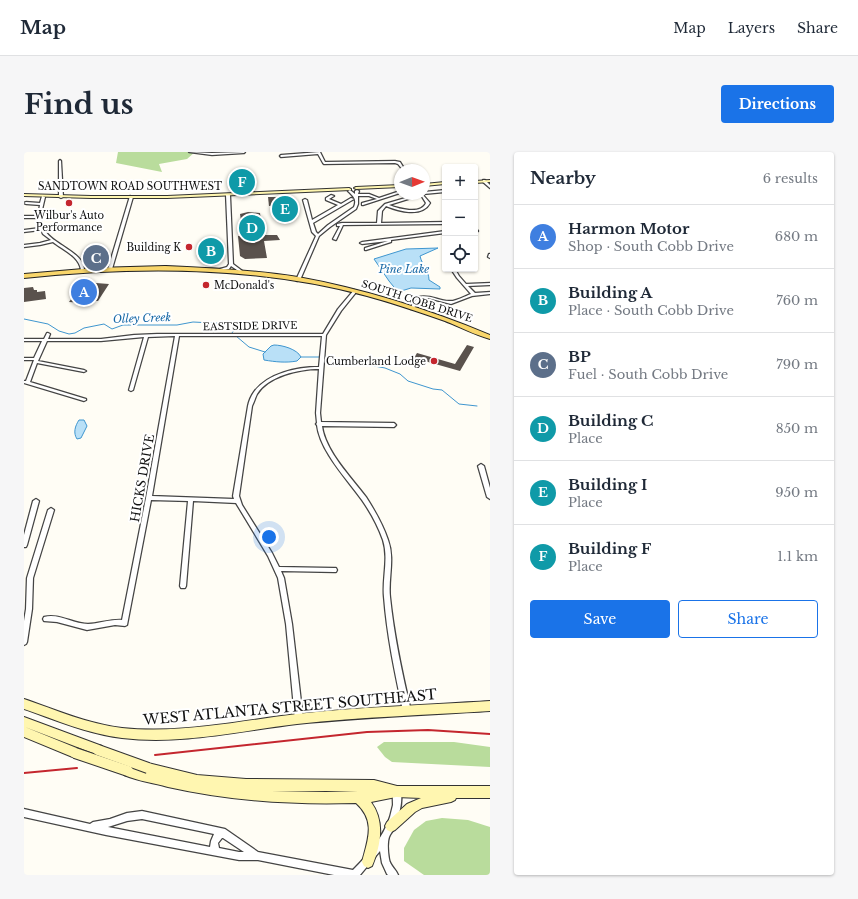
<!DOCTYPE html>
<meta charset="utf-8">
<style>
:root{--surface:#fff;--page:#f6f6f7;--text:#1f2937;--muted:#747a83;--line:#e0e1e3;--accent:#1a73e8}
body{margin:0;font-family:"Libre Baskerville",serif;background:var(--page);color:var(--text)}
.controls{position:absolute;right:12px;top:12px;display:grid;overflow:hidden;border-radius:4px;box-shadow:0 1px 3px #0004}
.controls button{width:36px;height:36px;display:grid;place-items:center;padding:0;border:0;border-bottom:1px solid var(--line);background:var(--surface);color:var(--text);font:20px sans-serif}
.compass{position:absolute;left:370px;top:12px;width:36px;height:36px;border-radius:50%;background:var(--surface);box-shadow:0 1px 3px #0004;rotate:89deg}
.you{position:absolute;left:245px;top:385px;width:14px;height:14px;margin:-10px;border:3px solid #fff;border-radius:50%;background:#1a73e8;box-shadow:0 0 0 6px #1a73e833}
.badge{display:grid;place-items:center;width:26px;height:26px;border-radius:50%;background:var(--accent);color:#fff;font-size:13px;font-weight:700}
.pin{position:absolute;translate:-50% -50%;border:2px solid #fff;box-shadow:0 1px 4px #0006}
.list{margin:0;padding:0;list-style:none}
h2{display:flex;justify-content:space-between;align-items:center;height:52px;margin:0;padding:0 16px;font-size:17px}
h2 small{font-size:13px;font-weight:400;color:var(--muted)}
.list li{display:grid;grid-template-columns:26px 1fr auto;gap:12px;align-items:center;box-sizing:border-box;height:64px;padding:0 16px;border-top:1px solid var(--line)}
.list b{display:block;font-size:15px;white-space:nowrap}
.list p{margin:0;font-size:13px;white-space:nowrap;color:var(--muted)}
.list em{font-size:13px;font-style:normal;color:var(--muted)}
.actions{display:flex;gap:8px;padding:12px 16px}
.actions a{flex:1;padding:9px 0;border:1px solid var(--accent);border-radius:4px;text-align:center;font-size:14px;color:var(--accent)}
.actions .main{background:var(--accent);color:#fff}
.icon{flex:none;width:22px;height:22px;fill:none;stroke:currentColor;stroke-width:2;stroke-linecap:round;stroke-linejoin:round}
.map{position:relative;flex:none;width:466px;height:723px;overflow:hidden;border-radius:4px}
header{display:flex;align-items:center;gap:24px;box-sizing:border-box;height:56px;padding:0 20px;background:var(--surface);border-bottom:1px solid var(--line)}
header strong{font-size:19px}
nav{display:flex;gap:22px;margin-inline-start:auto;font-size:14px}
.intro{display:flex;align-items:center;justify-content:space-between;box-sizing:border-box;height:96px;padding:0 24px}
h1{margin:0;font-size:28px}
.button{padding:10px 18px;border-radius:4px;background:var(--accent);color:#fff;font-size:14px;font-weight:700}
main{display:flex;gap:24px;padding:0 24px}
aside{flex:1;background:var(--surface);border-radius:4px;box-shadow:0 1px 3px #0004}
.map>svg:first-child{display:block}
</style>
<header>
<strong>Map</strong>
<nav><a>Map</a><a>Layers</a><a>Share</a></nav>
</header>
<div class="intro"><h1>Find us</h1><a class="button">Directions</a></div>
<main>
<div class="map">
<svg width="466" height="723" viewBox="0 0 466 723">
<rect width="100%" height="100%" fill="#fffdf5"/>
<g fill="#b9dc9c">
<path d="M94,0H171L163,7L135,12L138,20L92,11Z"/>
<path d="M360,590H430L466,595V615L368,610L361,605L353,595Z"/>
<path d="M418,666L444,668L466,675V723H400L380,709V696L390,678L402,669Z"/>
</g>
<g fill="#b9e0f7" stroke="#3f96cf">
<path d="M414,96L396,104C398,113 405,119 405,128L416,135V137L387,136L374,140L365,129L350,107L382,97Z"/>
<path d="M250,193C258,193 273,197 277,205L273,209C262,211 252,210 240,208L239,202L247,194Z"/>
<path d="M55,268H60L63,274L57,286L53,287C49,281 51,274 55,268Z"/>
</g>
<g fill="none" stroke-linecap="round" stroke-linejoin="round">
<g stroke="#3f96cf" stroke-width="1">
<path d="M0,167L24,172L35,179L45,182L51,181L60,176L80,172L88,177L99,173H153L169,170L209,172L210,178L208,181"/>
<path d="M212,184L225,195L241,200"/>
<path d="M277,205H295"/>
<path d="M302,205L361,216L376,222L384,229L409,237L418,238L435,252L453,254"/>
</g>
</g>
<g fill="#5a524d">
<path d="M223,25L225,36H210L209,26Z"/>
<path d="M244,45H253L255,54H245Z"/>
<path d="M224,60L236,61L237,68L233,70L235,83H253L256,88L240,89L243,106L221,107L216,104L214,84L223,83L221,70L217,69L216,62Z"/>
<path d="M197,96V101L201,104H178V97Z"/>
<path d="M60,130L72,131L85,132L74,149L62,148L60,151L45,150Z"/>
<path d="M9,135L10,138H13V140L21,139L22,147L0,150V136Z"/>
<path d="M443,193L450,195L436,219L390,206L393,201L431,212Z"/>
</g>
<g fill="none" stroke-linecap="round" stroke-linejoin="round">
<g stroke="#444" stroke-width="2.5">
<g id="street">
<path d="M165,0L188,1L221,0L220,1L188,3Z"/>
<path d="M296,0L301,10L371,9L376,10L381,18H379L374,12L371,11L300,12L299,11L294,2L257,5L256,4L257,3Z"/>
<path d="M36,8L37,9L39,45L37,46L35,45V9Z"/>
<path d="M459,28H461L466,33V36L459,30Z"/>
<path d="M326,38L331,42V39L333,38L335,39L334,42H345L355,46L376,39V41L339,53H338V51L353,47L345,44H334V52L332,57L306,75L295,84L276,128L273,129L272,128L292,84L288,80L279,48L281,47L283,48L288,68L314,53L302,48V46L307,43L310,44L305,47L317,52L327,46L330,47L289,71L292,80L294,82L304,73L330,55C333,47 330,45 324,39Z"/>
<path d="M421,38V40L400,42V40Z"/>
<path d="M204,42L206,43L209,112L217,118L218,119L216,120L207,114L205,117L198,118L196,117L203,115L205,112L202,43Z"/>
<path d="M395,42H400L399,43L406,51C398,66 374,59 362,54L358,59L357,71L421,70V72L319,73L312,88L309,87L316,74H313V72L318,71H353L354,59L361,52ZM397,43L402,51C397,63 375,57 365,53Z"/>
<path d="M18,44L21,45C19,54 15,66 19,75C26,93 61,99 60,119L57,118C55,104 39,98 29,90L16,93L0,95V93L16,91L27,88L19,82L17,78L0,80V78L16,76L14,66H0V64H14L16,53L2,52L0,51L2,50L16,51Z"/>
<path d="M106,44L109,45L88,117L85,118L84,117Z"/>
<path d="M451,78H453L454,79L451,80Z"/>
<path d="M421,79V81L367,88V90L342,98H341V96L364,89L338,92L336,91L338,90Z"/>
<path d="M465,102H466V106L464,105Z"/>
<path d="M427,117H431L435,124L442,132L466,131V133L444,134L451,141L466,140V142L448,144L427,152L404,146L396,147L389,157H387L386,156L394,145C407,142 414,149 425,149C431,150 441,144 447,142L433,126Z"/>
<path d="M330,138L333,139L317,159L302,183L296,261L297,270L370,271L372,273L370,275L298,274C301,299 327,325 342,345C351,359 359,373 364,388C371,407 364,426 366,445C370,484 378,521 387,559L385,561L383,562L381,561L379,559C371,521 363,484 360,445C358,426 365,407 359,388C354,374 347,361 338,348C323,327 296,299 293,273L292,272L293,271L292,261L295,217C275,217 244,224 233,242C231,246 230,250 228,254L215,344L218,353L248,401L255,415L310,416H312L313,418L312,420H310L257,419L260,426L268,472L279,567L278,569L275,570L272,569L271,567L262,472L254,426L244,404L212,351L169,349L162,434L161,436H157L156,434L164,349L127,348L103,473L101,474L91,473L63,478L33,470L20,469L19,467L20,465C35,461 49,472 64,472C75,472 86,467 98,468L122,346L151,184L124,185L109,238L107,239L105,238L120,185L77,189H23L14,209L60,218L62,219L60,220L13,211L6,230L62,247V248L60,249L0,231V229H2L10,208H0V206H10L18,189H0V187H20L23,181H24L26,182L24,187H77L110,183L133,182H299L314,157ZM155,184H298L295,215C273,215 244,221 230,240C227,244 225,249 224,254L209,344L210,347L128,344Z"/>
<path d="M457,312L460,314L466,336V347L463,345L454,314Z"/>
<path d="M12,347L15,349L3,393L2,395H0V383L9,349Z"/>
<path d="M27,356L30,358L9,426L8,457L3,490L2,492L0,493V469L2,457L3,426L24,358Z"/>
<path d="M373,636L376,637C380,648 374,667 370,677C368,680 366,682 365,685C363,691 364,701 365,707C366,714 372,717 374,723H364L363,722L358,711L356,699L336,723H310L234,708H215L82,683L0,665V657L66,672L69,670L86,667L103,661L118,659L201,677L234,700L329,718C344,703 359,686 366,665C367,661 368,657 369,653C369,647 368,642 370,637ZM118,667L190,682L187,689L186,695L84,675L103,669ZM198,686H199L220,700H215L195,696L194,691Z"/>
</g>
</g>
<g stroke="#333" stroke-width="2">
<g id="secondary">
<path d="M466,28V30L451,31V29Z"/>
<path d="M421,30V32L400,34V32Z"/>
<path d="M376,33V35L332,37L330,36L332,35Z"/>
<path d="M325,36L327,37V38L143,46H67L0,44V42L67,44H143Z"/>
<path d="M0,547C32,558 64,572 98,576C157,582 215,569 273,562C337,555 402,553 466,549V559C402,563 337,565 273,572C215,579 157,593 98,586C64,582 32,568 0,557Z"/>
<path d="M0,565L78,594L79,598L78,602L74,603L1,575L55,597L56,601L55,605L51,606L0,585Z"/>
<path d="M124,611L173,623L222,627L350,628L373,634H466V646H432L431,648L427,650L398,656L391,660L371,678L367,680L363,678L361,674L363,670L383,652L397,646L372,645L347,650C361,669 357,693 348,714L344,716L340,714L338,710C344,687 352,669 332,651C269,653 206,649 144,635C130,631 114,629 100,623L99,619L100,615L104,614L119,618L120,612ZM247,639H334L302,640Z"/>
</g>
</g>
<g stroke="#222" stroke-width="2">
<path id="primary" d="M141,114C185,116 230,118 274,125C340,137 404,157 466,183V187C451,183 436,175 421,169C395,160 369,151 343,144C231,114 115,114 0,126V122L71,116Z"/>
</g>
<use href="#street" fill="#fff" fill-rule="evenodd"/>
<use href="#secondary" fill="#fff6b0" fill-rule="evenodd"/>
<use href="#primary" fill="#f9d66b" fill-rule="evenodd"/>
<g stroke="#c4262e" stroke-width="2">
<path d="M131,603L343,580L404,578L466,582"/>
<path d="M0,621L53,616"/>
</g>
<g stroke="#333" stroke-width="12" stroke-linecap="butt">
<g id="secondary-bridge">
<path d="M74,598L124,616"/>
<path d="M51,601L104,619"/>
</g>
</g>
<use href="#secondary-bridge" stroke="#fff6b0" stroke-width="10"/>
</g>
<g fill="#c4262e" stroke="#fff" stroke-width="1.5">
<circle cx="45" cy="51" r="4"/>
<circle cx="165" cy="95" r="4"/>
<circle cx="182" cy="133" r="4"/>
<circle cx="410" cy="209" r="4"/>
</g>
<g text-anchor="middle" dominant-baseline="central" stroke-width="4" stroke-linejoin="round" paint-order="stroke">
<g font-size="10" fill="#111" stroke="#fff">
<text x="106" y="34">SANDTOWN ROAD SOUTHWEST</text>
<text transform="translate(393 149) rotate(18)">SOUTH COBB DRIVE</text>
<text transform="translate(226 174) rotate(-1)">EASTSIDE DRIVE</text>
</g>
<g font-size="10" fill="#111" stroke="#fff" text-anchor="end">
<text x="45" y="63" text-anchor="middle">Wilbur's Auto<tspan x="45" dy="12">Performance</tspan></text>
<text x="157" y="95">Building K</text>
<text x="190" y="133" text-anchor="start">McDonald's</text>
<text x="402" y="209">Cumberland Lodge</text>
</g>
<g font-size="11" font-style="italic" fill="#1768a6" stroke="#fff">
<text x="380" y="117">Pine Lake</text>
<text transform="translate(118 166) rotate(-2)">Olley Creek</text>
</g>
<g font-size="12" fill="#111" stroke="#fff">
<text transform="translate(118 326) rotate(-80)">HICKS DRIVE</text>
</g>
<g font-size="14" fill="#111" stroke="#fff">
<text transform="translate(266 555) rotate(-5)">WEST ATLANTA STREET SOUTHEAST</text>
</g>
</g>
</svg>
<div class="controls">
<button>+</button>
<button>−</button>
<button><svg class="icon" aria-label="locate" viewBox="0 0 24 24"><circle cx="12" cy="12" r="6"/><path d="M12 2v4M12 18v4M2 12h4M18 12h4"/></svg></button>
</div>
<svg class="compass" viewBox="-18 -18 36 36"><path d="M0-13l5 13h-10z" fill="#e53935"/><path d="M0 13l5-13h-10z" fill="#747a83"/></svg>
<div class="you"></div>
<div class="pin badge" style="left:60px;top:140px;background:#3f7fe0">A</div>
<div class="pin badge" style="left:187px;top:99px;background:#0f9aa8">B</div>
<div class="pin badge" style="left:72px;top:106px;background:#5c6f8a">C</div>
<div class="pin badge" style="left:228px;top:76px;background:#0f9aa8">D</div>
<div class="pin badge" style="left:261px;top:57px;background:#0f9aa8">E</div>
<div class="pin badge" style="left:218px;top:30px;background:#0f9aa8">F</div>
</div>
<aside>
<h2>Nearby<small>6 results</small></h2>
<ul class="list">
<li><span class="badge" style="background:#3f7fe0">A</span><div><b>Harmon Motor</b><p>Shop · South Cobb Drive</p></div><em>680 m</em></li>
<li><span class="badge" style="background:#0f9aa8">B</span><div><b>Building A</b><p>Place · South Cobb Drive</p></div><em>760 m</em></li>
<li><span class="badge" style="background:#5c6f8a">C</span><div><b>BP</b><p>Fuel · South Cobb Drive</p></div><em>790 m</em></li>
<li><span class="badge" style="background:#0f9aa8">D</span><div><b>Building C</b><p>Place</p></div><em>850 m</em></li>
<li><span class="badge" style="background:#0f9aa8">E</span><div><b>Building I</b><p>Place</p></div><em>950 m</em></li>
<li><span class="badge" style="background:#0f9aa8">F</span><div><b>Building F</b><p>Place</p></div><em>1.1 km</em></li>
</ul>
<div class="actions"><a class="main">Save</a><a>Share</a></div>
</aside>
</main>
